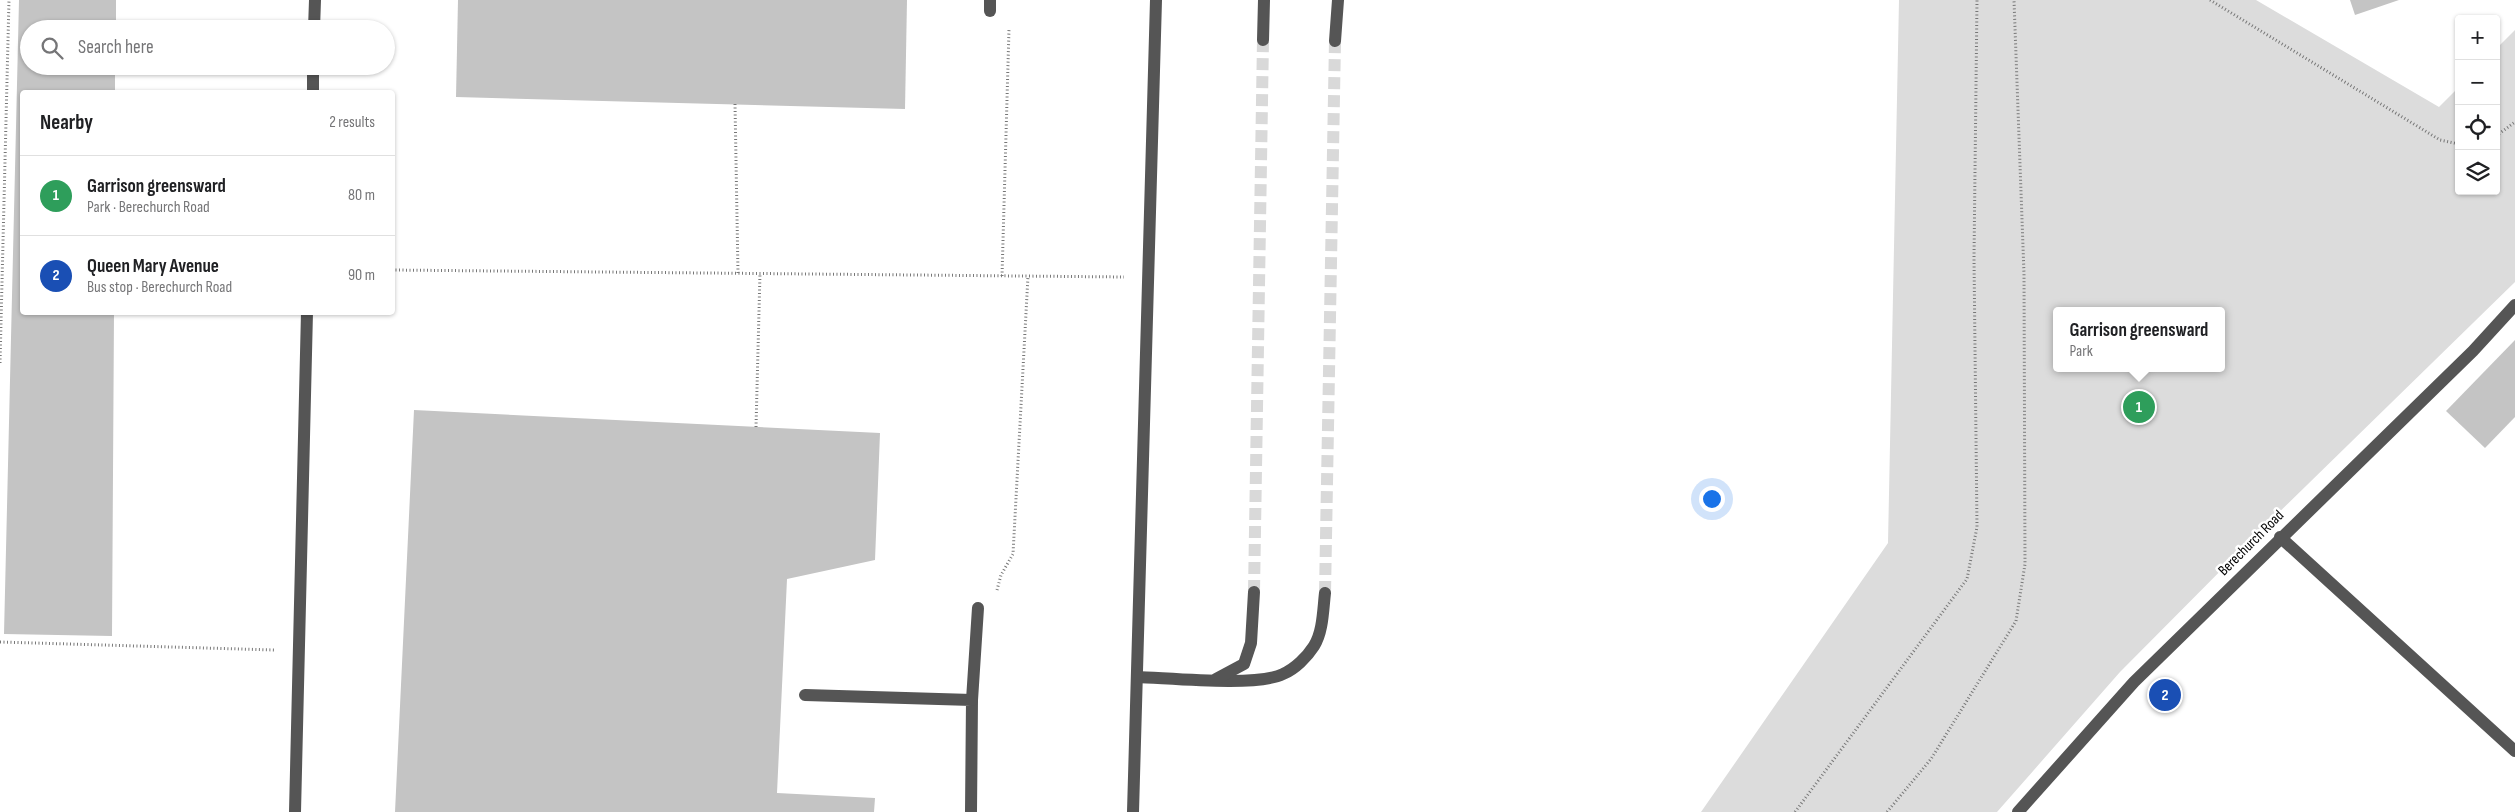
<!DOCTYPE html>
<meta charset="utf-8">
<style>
:root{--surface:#fff;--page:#f6f6f6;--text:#202124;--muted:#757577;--line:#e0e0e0;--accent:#000}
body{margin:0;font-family:"Sofia Sans Condensed",sans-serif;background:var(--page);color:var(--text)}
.controls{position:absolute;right:15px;top:15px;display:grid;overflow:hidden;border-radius:5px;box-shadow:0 1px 4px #0004}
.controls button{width:45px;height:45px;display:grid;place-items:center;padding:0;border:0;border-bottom:1px solid var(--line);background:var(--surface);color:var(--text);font:25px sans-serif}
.you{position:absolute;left:1711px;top:498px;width:18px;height:18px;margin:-12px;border:4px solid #fff;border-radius:50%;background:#1a73e8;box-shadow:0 0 0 8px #1a73e833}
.badge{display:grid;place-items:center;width:32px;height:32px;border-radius:50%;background:var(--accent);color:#fff;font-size:16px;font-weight:700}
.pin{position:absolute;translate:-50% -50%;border:2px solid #fff;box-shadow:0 1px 5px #0006}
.popup{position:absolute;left:2053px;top:307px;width:172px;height:65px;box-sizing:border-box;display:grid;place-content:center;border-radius:5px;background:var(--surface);filter:drop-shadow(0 1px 4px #0005);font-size:16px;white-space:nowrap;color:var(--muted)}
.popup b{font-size:19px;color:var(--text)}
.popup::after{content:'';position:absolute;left:50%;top:100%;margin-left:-10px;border:10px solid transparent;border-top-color:var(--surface)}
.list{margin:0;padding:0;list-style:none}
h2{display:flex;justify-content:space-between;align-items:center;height:65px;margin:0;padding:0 20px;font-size:21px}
h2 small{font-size:16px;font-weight:400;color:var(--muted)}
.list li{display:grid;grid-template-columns:32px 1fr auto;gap:15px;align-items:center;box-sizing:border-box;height:80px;padding:0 20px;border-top:1px solid var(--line)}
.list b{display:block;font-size:19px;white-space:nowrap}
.list p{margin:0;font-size:16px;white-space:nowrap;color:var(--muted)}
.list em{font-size:16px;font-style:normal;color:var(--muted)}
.icon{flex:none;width:28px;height:28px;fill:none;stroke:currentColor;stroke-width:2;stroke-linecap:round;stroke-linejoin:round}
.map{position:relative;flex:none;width:2515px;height:812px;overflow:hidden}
.search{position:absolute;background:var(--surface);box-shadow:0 1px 4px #0004;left:20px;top:20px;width:375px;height:55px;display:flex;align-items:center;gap:12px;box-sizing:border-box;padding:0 18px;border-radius:28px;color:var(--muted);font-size:19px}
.panel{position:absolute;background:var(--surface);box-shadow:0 1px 4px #0004;left:20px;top:90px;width:375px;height:225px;border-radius:5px}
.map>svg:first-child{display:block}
</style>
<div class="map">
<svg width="2515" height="812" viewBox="0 0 2515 812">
<rect width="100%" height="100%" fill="#fff"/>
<path fill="#dcdcdc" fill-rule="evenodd" d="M1899,0H2256L2439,107L2459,87V191H2496V49L2515,30V282L2264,527L2120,672L1997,812H1701L1888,543ZM2056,311H2222V368H2056Z"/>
<g fill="#c4c4c4">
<path d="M19,0H116V29H29V66H115V92H22V312H114L112,636L4,634Z"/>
<path d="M458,0H907L905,109L456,97Z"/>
<path d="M2350,0H2399L2355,15Z"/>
<path d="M2515,340V417L2485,448L2446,411Z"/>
<path d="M414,410L880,433L875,560L787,579L777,793L875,798L874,812H395Z"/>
</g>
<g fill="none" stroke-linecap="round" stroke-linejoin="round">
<g stroke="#d9d9d9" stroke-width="12" stroke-dasharray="12 6" stroke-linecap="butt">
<path d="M1254,592L1263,40"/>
<path d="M1325,593L1335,41"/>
</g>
<g stroke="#777" stroke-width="3" stroke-dasharray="1 2.5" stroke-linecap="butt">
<path d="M2210,0L2440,140L2459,144"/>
<path d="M735,104L738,273"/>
<path d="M2496,136L2515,122"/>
<path d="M392,270L1124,277"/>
<path d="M1002,276L1009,29"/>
<path d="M0,363L9,0"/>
<path d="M756,427L760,273"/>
<path d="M997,590L1001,575L1013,554L1028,276"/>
<path d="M0,642L274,650"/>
<path d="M1795,812L1967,579L1977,527L1974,258L1977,0"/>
<path d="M1887,812L1931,759L2016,621L2025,564L2024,274L2014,0"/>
</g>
<g stroke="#555" stroke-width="12">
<path d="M990,11V0"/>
<path d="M314,29L315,0"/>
<path d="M1263,40L1264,0"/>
<path d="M1335,41L1338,0"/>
<path d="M313,92V66"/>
<path d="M2280,537L2515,751"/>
<path d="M1137,677C1169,678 1257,687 1283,674C1295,669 1307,657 1314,646C1323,632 1323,610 1325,593"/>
<path d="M1216,679L1244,664L1251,643L1254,592"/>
<path d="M805,695L972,700L971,812"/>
<path d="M972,700L978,608"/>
<path d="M295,812L307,312"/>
<path d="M1133,812L1156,0"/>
<path d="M2018,812L2134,682L2473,351L2515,305"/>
</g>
</g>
<g text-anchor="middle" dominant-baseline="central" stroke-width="5" stroke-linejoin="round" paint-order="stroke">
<g font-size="15" fill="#000" stroke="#fff">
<text transform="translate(2251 543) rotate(-45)">Berechurch Road</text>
</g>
</g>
</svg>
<div class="controls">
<button>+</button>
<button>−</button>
<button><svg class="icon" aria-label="locate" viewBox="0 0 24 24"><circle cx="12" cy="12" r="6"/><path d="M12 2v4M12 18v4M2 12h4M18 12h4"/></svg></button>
<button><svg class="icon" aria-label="layers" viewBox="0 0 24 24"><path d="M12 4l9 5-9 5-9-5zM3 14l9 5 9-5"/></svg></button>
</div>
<div class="you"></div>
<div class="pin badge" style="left:2139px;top:407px;background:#2e9e5b">1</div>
<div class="popup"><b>Garrison greensward</b>Park</div>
<div class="pin badge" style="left:2165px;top:695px;background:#1a4fb4">2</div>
<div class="search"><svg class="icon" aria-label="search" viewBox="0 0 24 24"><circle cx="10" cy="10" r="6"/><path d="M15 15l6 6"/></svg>Search here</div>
<section class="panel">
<h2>Nearby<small>2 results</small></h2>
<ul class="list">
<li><span class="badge" style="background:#2e9e5b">1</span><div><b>Garrison greensward</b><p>Park · Berechurch Road</p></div><em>80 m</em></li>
<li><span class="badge" style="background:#1a4fb4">2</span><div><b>Queen Mary Avenue</b><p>Bus stop · Berechurch Road</p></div><em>90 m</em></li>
</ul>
</section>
</div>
